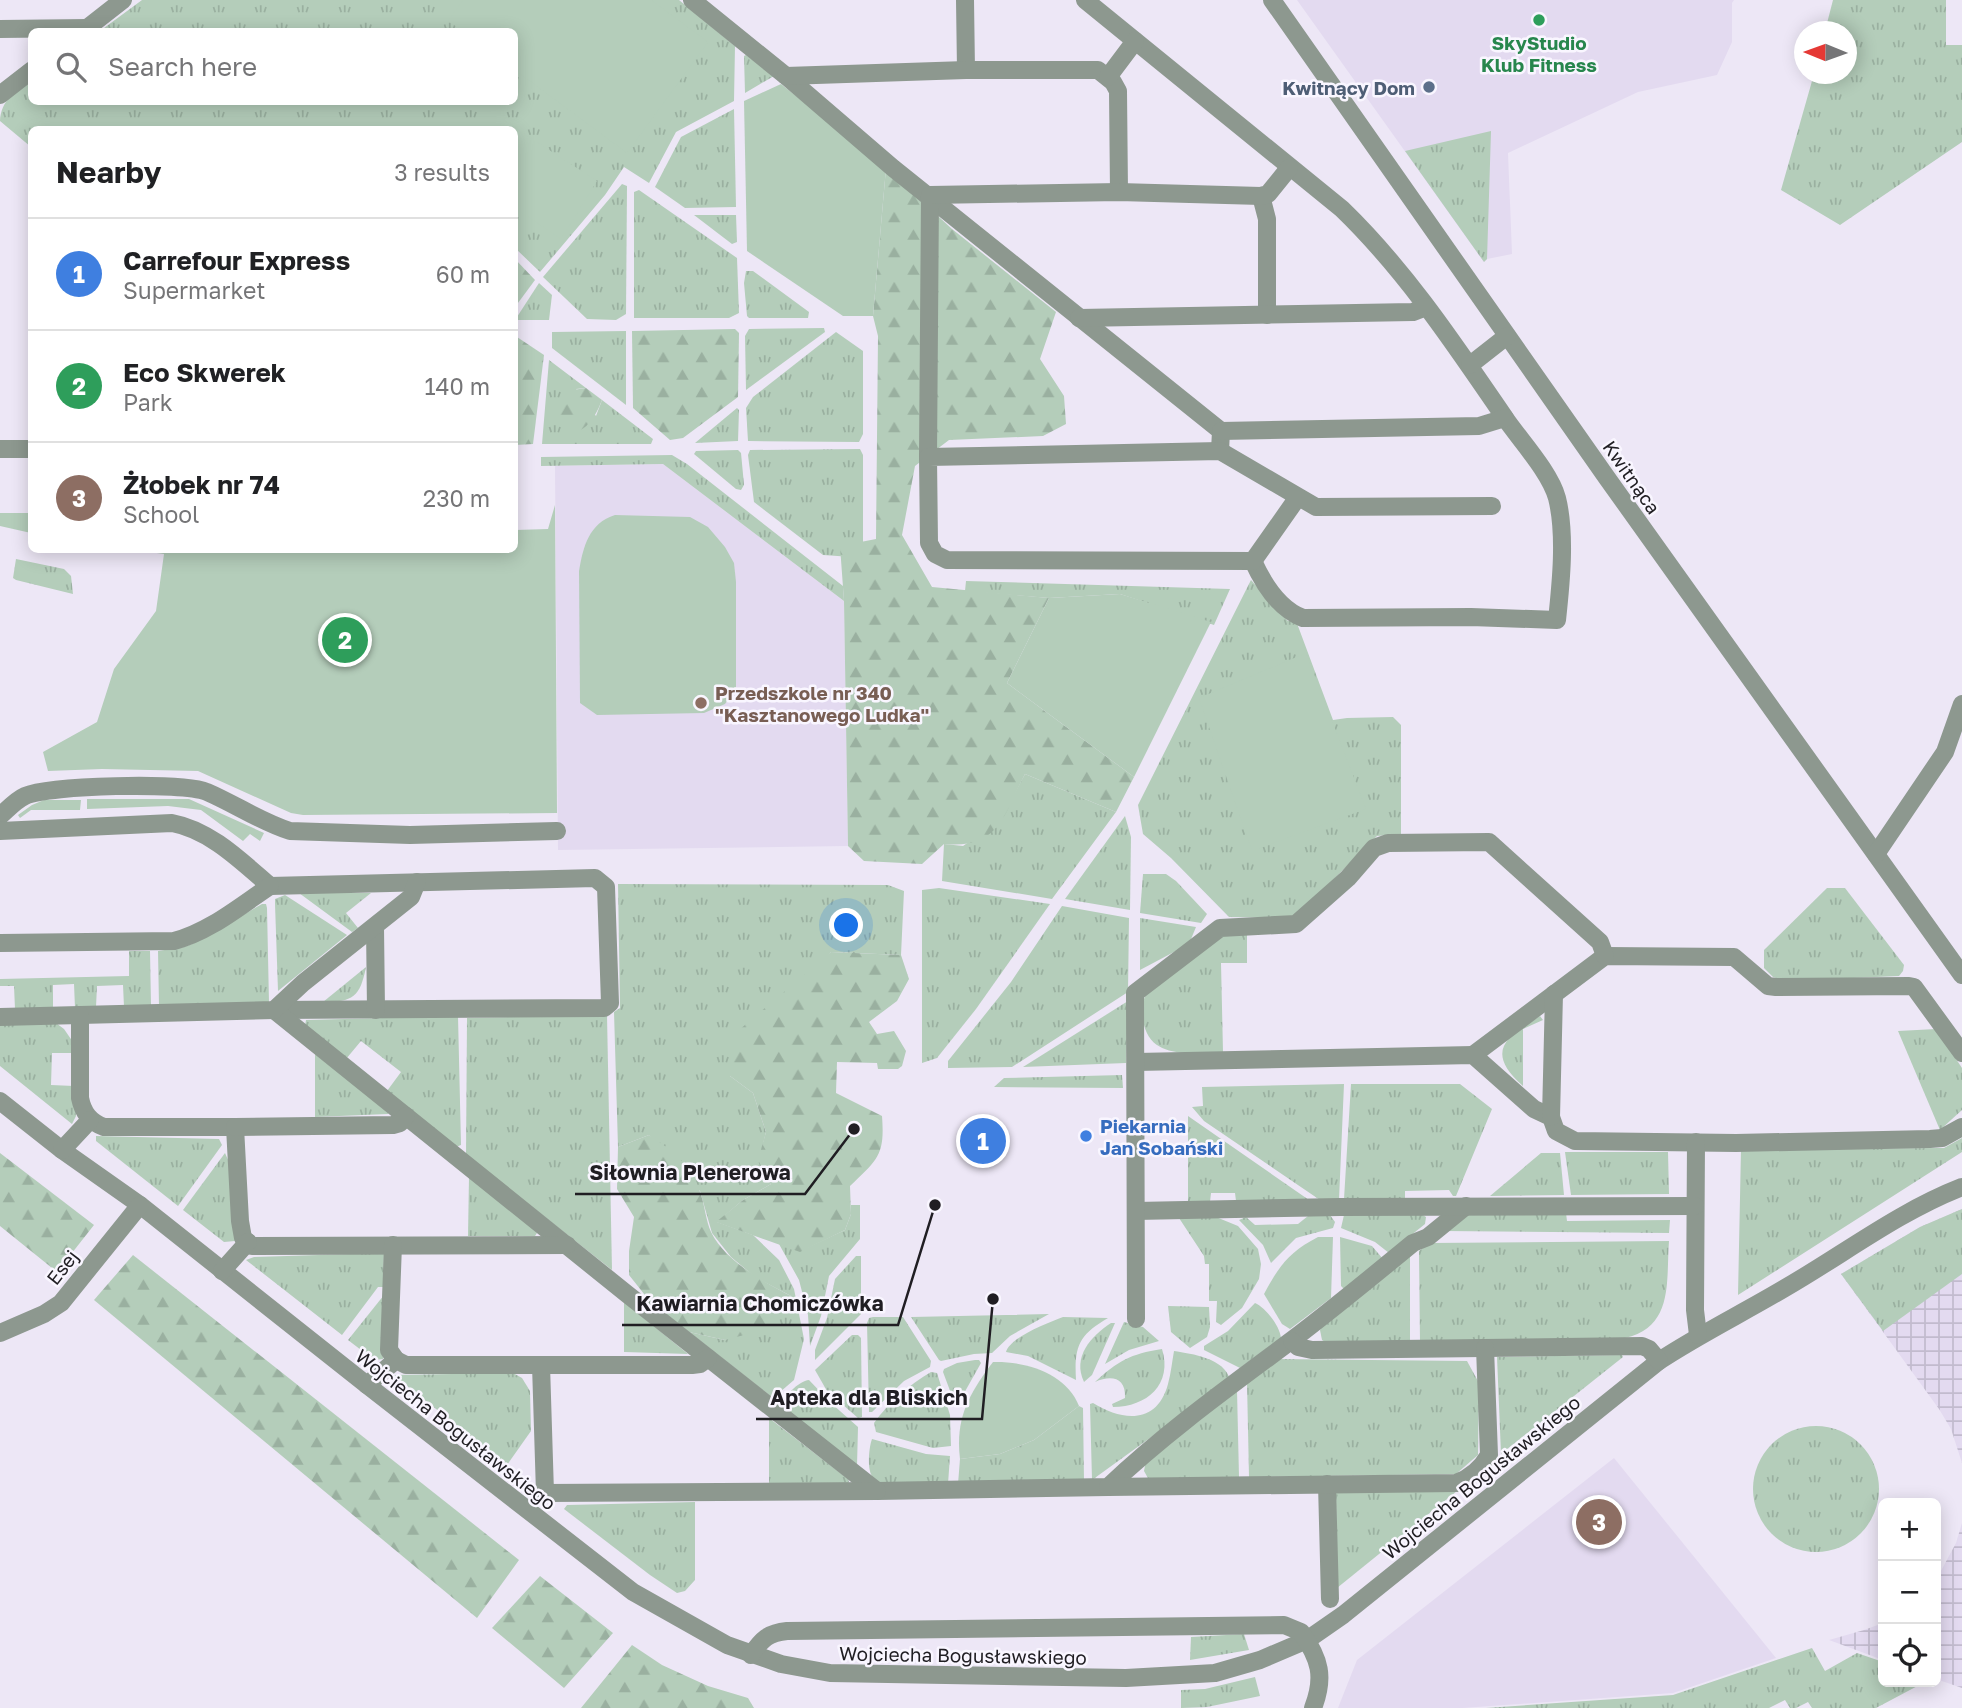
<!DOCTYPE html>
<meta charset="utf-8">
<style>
:root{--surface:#fff;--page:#f6f6f6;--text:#202124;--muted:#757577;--line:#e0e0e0;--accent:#3d8073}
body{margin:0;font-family:"Golos Text",sans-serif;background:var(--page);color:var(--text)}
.controls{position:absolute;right:21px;bottom:21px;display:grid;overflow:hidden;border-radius:10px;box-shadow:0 4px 18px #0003}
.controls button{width:63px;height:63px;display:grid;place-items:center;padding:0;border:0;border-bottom:2px solid var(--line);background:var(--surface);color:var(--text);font:35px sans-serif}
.compass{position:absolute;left:1794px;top:21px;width:63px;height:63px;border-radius:50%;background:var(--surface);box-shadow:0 4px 18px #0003;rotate:271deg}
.you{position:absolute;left:847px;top:926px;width:24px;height:24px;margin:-18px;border:5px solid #fff;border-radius:50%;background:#1a73e8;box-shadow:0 0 0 10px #1a73e833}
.badge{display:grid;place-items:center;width:46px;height:46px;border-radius:50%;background:var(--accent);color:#fff;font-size:23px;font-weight:700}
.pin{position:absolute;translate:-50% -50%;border:4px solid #fff;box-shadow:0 2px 7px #0006}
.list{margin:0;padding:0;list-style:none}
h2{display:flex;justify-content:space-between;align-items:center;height:91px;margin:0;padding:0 28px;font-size:30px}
h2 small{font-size:23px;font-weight:400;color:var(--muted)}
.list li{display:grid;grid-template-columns:46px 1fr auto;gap:21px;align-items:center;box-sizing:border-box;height:112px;padding:0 28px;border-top:2px solid var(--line)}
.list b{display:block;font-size:26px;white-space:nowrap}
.list p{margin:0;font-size:23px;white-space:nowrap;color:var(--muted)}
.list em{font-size:23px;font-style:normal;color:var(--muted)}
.icon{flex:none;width:38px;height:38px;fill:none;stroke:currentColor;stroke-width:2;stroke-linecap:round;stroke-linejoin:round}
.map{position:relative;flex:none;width:1962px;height:1708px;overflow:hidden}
.search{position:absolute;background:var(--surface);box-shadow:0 4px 18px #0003;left:28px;top:28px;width:490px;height:77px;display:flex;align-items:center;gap:18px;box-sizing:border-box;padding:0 24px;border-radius:10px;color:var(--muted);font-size:26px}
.panel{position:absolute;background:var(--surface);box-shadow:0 4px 18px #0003;left:28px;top:126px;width:490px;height:427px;border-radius:10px}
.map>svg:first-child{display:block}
</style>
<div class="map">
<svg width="1962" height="1708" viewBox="0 0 1962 1708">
<defs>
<pattern id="industrial-grid" width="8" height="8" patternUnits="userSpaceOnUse" patternTransform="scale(1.75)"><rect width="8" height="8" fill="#e3daf0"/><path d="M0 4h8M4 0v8" fill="none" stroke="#c2bbce"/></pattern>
<pattern id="grass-tufts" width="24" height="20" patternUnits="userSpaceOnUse" patternTransform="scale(1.75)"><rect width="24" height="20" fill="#b4cdba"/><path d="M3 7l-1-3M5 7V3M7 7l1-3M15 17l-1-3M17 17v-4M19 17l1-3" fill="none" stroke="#9ab0a0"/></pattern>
<pattern id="forest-firs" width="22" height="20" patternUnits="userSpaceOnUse" patternTransform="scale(1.75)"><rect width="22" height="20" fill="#b4cdba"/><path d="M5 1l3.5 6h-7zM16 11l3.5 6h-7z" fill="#9ab0a0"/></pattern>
</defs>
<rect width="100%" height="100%" fill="#ede7f6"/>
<g fill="#e3daf0">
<path d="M1297,0H1734L1732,3V42L1717,75L1638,92L1508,153L1512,254L1487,259L1484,262Z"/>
<path d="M663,464L844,601L848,846L558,850L555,466Z"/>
<path d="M1614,1458L1776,1658L1673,1693L1463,1708H1338L1357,1660Z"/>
</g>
<g fill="url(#industrial-grid)">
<path d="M1962,1209V1463L1951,1429L1939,1409L1841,1274L1920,1227Z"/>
<path d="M1962,1523V1688L1936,1679V1580L1956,1543Z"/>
<path d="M1883,1623V1660L1829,1640L1864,1630Z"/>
</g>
<g fill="url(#grass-tufts)">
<path d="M142,0H679L735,46L734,101L676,132L649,183L624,167L605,195L540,272L515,248L514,130H32L31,147L0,121C1,100 15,92 31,80L32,102H514V32L100,31Z"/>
<path d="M1833,0H1946V45H1962V142L1840,225L1781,190L1814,74H1846V32L1825,31Z"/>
<path d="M746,55L774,76L745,93L744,56Z"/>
<path d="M734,109L736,207L685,208L655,187L681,137Z"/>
<path d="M1491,131L1487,259L1484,262L1405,151Z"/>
<path d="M622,184L627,186L626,314L616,320L587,319L543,277Z"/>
<path d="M639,190L737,258L739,313L729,318H634V192Z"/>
<path d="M694,215H736L737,242L732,244Z"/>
<path d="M746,271H753L809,312L808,318H749L747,316L744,283Z"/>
<path d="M539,283L552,295L549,320H515Z"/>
<path d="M824,328L825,332L746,390L745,336L749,329Z"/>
<path d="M626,331V405L552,348V332Z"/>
<path d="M836,332L863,351V434L859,442L748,441L746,408L753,397Z"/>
<path d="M549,360L586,388L576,389L596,416L602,400L653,439L651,444H542Z"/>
<path d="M737,408L739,410L738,441L695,443Z"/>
<path d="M860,449L863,455V553L852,557L823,555L754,502L748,455L750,450Z"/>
<path d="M738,450L741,453L744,485L741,490L736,489L694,454L696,451Z"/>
<path d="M672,455L687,464L843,586L844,601L663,464L541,466V457Z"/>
<path d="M16,559L64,569L71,576L73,594L16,580L13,578Z"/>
<path d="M1251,580L1288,621L1295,618L1333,720L1347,718L1393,717L1401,725V834L1377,836L1295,918L1229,917L1171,858L1143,834L1138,805Z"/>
<path d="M966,581L1230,589L1214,625L1120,594L1049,598L965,591Z"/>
<path d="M1025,774L1116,812L1052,899L942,881L944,844L963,846L1000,821Z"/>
<path d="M1125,816L1131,837L1130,910L1065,899Z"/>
<path d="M1143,874H1166L1176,881L1207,914L1201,923L1140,913Z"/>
<path d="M618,884L888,885L904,891L901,955L831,952L730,1076L753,1093L766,1132L759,1160L771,1184L743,1200L717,1222L753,1235L779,1260L794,1289L804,1339L794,1380L773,1398L689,1332L725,1340L791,1296L755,1277L731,1257L712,1233L700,1191L649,1135L618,1147L614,1012L620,1008Z"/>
<path d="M939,888L1050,904L976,1009L937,1058L922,1063V890Z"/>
<path d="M1827,888H1845L1904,965L1903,971L1899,976L1785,981L1773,977L1764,968V950Z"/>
<path d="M299,893H371L346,913L358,928L352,932Z"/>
<path d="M285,895L347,935L278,991L275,904V899Z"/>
<path d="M262,904H266L267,908L269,1003L159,1006L158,951L184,947L192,944Z"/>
<path d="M1062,906L1129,918L1128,992L1012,1067L948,1068V1061L1011,982Z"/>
<path d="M1140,918L1196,927L1189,944L1140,970Z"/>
<path d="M1247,933V963H1221L1223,1052C1195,1052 1153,1061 1144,1025C1140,1012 1142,1001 1148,989L1221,935Z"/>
<path d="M129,951H150L151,1005L124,1007L123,985L97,986L96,1007L75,1008L74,984L53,985V1008L15,1009L14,986H0V979L129,976Z"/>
<path d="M366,967C360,997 353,1002 323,1002Z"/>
<path d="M1128,1001L1126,1063L1023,1067Z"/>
<path d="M607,1015L612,1270L466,1155L467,1018Z"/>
<path d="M458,1016L461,1145L456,1147L387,1091L401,1072L361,1041L346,1059L305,1026L306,1020Z"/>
<path d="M1540,1016L1543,1020L1523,1029V1086C1484,1051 1506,1037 1540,1016Z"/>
<path d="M56,1023L64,1029L75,1045L74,1053H52L51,1085L74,1086L76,1116L72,1124L0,1066V1025Z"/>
<path d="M1936,1029L1962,1068V1110L1940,1130L1898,1031Z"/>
<path d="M315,1054L388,1111V1114L315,1117Z"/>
<path d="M1122,1075L1123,1088L994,1087L1004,1078Z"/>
<path d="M1344,1084L1339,1200H1320L1204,1121L1192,1107L1203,1106L1202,1087Z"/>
<path d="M1351,1084H1460L1492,1109L1456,1196H1453L1449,1190L1405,1191V1198L1344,1199Z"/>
<path d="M1188,1116L1309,1200L1236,1201L1235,1193H1211L1210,1202H1188Z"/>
<path d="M96,1136L219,1139L222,1145L178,1206L96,1141Z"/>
<path d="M1962,1138V1152L1738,1295L1741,1149L1944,1148Z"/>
<path d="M1565,1152H1668L1669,1194L1571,1195Z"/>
<path d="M225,1153L229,1162L235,1241L224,1242L183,1210Z"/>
<path d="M1541,1153H1560L1564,1195L1490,1196Z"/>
<path d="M469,1177L535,1229L537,1233L535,1236H468Z"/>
<path d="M851,1205H860V1239L829,1276L821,1316L810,1346L808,1315L799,1280L779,1244L800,1251L845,1230L851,1214Z"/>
<path d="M1962,1209V1274L1883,1331L1841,1274L1920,1227Z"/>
<path d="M1566,1213L1567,1221L1670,1220L1669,1233L1444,1231L1466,1215Z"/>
<path d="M1421,1214L1426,1217L1425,1224L1389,1253L1375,1242L1341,1228L1344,1215Z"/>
<path d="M1330,1215L1335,1222L1333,1228L1296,1238L1271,1263L1263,1245L1239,1220L1246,1217L1255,1225L1298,1224L1308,1216Z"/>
<path d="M1216,1217L1238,1226L1258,1249L1261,1264L1259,1279L1242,1308L1221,1325L1216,1322L1217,1301H1209V1264H1205L1204,1256L1179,1218Z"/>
<path d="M1340,1237L1372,1246L1383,1259L1344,1289L1341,1286Z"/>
<path d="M1669,1241C1666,1281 1674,1327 1625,1338L1420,1342L1419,1251L1429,1243Z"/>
<path d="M384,1253L383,1287H378L342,1335L246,1260L254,1257Z"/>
<path d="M1410,1255V1343L1330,1345L1322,1340L1320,1330L1323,1324Z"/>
<path d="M856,1256H861V1314L815,1360V1350L827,1318L835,1279Z"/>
<path d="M384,1295L383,1359L374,1360L348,1340Z"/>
<path d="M624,1302L688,1354L624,1352Z"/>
<path d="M1255,1303C1265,1307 1280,1326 1281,1338L1240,1368L1204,1350V1346L1228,1331Z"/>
<path d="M1168,1306L1209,1307L1210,1327L1207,1337L1190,1348L1171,1332Z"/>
<path d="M1049,1314L1010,1336L992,1353L974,1354L941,1361L939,1360L911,1317Z"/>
<path d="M873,1317H903L931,1361L930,1367L904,1381L872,1412H869L867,1323L869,1318Z"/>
<path d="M1063,1317L1108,1318C1079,1335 1074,1346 1076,1380L1028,1356L1006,1352C1010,1337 1048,1323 1063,1317Z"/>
<path d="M1124,1322L1143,1327L1159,1341L1129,1350L1105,1364Z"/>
<path d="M1111,1323H1115L1092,1375L1084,1382C1072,1357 1091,1336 1111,1323Z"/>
<path d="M852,1335H858L861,1338L862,1417L858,1418L827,1391L815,1370Z"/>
<path d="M1162,1349C1173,1384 1147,1407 1113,1407L1112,1404L1125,1398C1126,1377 1111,1375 1095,1382C1118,1361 1130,1354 1162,1349Z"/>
<path d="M1174,1351C1192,1354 1225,1358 1230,1380L1092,1480L1090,1404L1093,1403C1122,1421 1157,1425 1168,1384C1171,1373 1172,1362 1174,1351Z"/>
<path d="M1622,1355L1623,1357L1501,1454L1497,1357Z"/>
<path d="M1276,1359L1467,1361L1479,1383L1478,1455L1456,1474L1249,1477L1247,1382Z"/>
<path d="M975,1360H979L981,1363L963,1395L956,1398L952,1396L943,1372L944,1369L957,1363Z"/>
<path d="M931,1372L937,1373L950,1415L951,1446L933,1448L876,1432L874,1423C889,1402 909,1385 931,1372Z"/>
<path d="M513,1373L522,1378L530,1391L531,1431L507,1465L393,1375Z"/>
<path d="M809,1380L831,1403L858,1427L857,1466L782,1407C782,1397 799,1381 809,1380Z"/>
<path d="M1237,1390L1239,1477L1149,1480L1144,1471L1146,1460Z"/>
<path d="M1079,1406L1083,1408L1084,1481L958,1484L960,1459L1000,1454L1034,1440Z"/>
<path d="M769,1418L848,1479L849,1482L847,1484L769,1485Z"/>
<circle cx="1816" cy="1489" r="63"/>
<path d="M872,1439L926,1454L950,1456L948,1484L882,1483C879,1482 874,1480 872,1476C867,1468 869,1447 872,1439Z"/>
<path d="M1457,1491L1337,1588L1336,1492Z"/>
<path d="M695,1502V1580L685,1591L677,1593L650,1575L564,1509L567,1505Z"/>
<path d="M1244,1634L1249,1650L1190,1660L1191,1637Z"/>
<path d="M1812,1648L1825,1671L1857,1653L1883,1662V1682H1925L1876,1708H1812L1808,1702L1796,1708H1790L1785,1700L1769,1708H1486L1673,1695Z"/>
<path d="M1255,1677L1260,1696L1207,1707L1181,1708V1690L1205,1689Z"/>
</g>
<g fill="url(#forest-firs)">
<path d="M886,168L952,229L1056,312L1040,359L1064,396L1066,424L1043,436L949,440L915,466L902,535L932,587L1049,598L1007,683L1134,777L1116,812L1025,774C1003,816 999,849 944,844L922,864L864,861L848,846L844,601L840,546L876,539L878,336L873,316Z"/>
<path d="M515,259L535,280L515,307Z"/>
<path d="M735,329L739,333L738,397L683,438L670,440L633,408L632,331Z"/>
<path d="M514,335L544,355L533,444L515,445Z"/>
<path d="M586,388L602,400C592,426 574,447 552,416C555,396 567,390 586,388Z"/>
<path d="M831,952L901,955L909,979L897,1001L869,1022L877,1034L894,1031L906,1051L902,1066L898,1069H878L877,1063L837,1062L836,1093L882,1116C885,1155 878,1159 850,1186L851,1214L845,1230L800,1252L716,1222L743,1200L771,1184L758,1160L766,1132L753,1093L730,1076L732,1036Z"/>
<path d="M649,1135C673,1151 693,1166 701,1195C705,1207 706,1221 711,1232C725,1261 764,1282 791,1296L775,1327L725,1340L689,1332L652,1304L629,1275V1251L634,1217L617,1189L618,1147Z"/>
<path d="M0,1153L94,1225L57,1272L0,1226Z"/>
<path d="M133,1255L519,1560L477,1618L94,1300Z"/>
<path d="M540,1576L613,1633L564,1688L492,1628Z"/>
<path d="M632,1645L662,1665L708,1686L748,1698L754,1708H581Z"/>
</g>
<g fill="#b4cdba">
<path d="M463,0H651L708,42L627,153L515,70L514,32L463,31L448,21Z"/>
<path d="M781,84L886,168L873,316H843L747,251L744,101Z"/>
<path d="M506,122L597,181L561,239L515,208L514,130L501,129Z"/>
<path d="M555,505L557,813L303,815L291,813L198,771L102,769L48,771L43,752L97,722L114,669L156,611L164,554L135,550H514L515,530L548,529Z"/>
<path d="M0,513H31V533L0,526Z"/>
<path d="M615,515L690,517L708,527L725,547L734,563L736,582V688L725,704L704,713L597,715L580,703L579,571C583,547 589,523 615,515Z"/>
<path d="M1120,594L1211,622L1134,777L1007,683L1049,598Z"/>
<path d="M1306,653L1366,809L1252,851L1199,698Z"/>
<path d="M87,799H189L264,833L260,841L250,834L243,841L201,810L168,806L87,809Z"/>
<path d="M44,800H81L80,810H31L20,818L18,815L32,805Z"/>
<path d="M1318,1237H1333L1331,1298L1290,1329L1282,1324L1264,1294C1279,1266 1289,1252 1318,1237Z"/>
<path d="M993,1362C1025,1361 1066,1373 1079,1406L1034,1440L1000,1454L960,1459C955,1418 969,1394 993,1362Z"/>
</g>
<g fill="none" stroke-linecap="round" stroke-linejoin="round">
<g stroke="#8d988f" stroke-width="18">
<path d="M692,0L786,76L893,168L1221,431L1220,451"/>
<path d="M965,0L966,70"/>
<path d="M1085,0L1342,209C1406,271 1455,345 1505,418C1520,440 1550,472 1557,498C1566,534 1561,583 1557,620L1471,617L1303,618C1279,609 1263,583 1253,561"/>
<path d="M1272,0L1607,478L1962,975"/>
<path d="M0,29L88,28"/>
<path d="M82,32L123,0"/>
<path d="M786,76L966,70H1098L1113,82L1118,91L1119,192"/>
<path d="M1108,77L1135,41"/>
<path d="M0,95L32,70"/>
<path d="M1261,196L1267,219V315"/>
<path d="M1079,318L1413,312L1426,307"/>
<path d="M1470,365L1507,336"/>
<path d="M1221,431L1479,426L1505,418"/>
<path d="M0,449H32"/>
<path d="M928,457L930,195L1119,192L1261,196L1268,194L1289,168"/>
<path d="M1298,497L1253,561L947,560L935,554L929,543L928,457L1220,451L1316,507L1492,506"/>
<path d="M0,816C8,809 16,800 25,796C50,785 182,782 207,792C235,804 261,822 290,831L410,835L557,831"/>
<path d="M0,831L172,823C210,830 241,861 270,886L595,878L606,887L610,1003L604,1008L274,1010"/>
<path d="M1876,854L1945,752L1962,704"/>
<path d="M375,927L376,1010"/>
<path d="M0,943L174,941C209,932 240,906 270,886"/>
<path d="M274,1010L627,1294L877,1491L1108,1487C1165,1433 1229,1387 1292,1340C1333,1309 1373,1276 1413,1243L1428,1237L1466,1206"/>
<path d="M80,1015L274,1010L303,983L411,897L417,882"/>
<path d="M0,1017L80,1015V1098C83,1113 90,1122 104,1127H235L240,1221L243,1238L252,1246L567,1245"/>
<path d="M1473,1055L1605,956L1734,957L1768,986L1776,987L1909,986L1914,987L1962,1053"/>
<path d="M1136,1062L1473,1055L1534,1109L1551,1117L1556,1131L1575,1141L1736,1143L1930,1139L1942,1138L1962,1127"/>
<path d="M0,1101L62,1150L140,1205L367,1385L633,1592L727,1645L781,1664L830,1673L1126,1678L1215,1673L1260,1660L1307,1640L1343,1615L1659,1361C1700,1334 1743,1313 1785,1288C1844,1254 1898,1212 1962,1187"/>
<path d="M1551,1117L1554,994"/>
<path d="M235,1127L393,1125L400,1123L406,1116"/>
<path d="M1696,1142L1695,1310L1698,1335"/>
<path d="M62,1150L90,1120"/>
<path d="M1136,1211L1340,1207L1695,1206"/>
<path d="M393,1245L389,1350L396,1360"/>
<path d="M222,1271L248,1242"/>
<path d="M1136,1319L1135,993L1220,928L1296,924L1348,878L1374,848L1388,843L1489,842L1600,942L1605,956"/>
<path d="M0,1333L44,1314L61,1303L140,1205"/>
<path d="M1292,1341L1298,1347L1312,1350L1642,1346L1649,1349L1659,1361"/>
<path d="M541,1365L545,1493L877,1491"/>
<path d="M367,1385L396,1360L406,1365H692L700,1364L708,1358"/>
<path d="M1327,1484L1330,1599"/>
<path d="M1108,1487L1456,1483C1470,1478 1482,1467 1489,1455L1485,1348"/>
<path d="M751,1655C762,1639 768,1633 787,1631L1284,1625L1301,1632C1320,1659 1325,1677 1313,1708"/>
</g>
</g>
<circle fill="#2e9e5b" stroke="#f9f6ff" stroke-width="2.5" cx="1539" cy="20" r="7"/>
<circle fill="#5c6f8a" stroke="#f9f6ff" stroke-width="2.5" cx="1429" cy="87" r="7"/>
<circle fill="#8d6e63" stroke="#f9f6ff" stroke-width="2.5" cx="701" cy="703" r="7"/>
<circle fill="#3f7fe0" stroke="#f9f6ff" stroke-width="2.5" cx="1086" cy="1136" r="7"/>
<g text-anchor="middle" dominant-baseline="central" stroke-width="5" stroke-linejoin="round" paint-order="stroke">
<g font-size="19" font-weight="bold" fill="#27864d" stroke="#f9f6ff">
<text x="1539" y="42">SkyStudio<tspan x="1539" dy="22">Klub Fitness</tspan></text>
</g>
<g font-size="19" font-weight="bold" fill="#4e5e75" stroke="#f9f6ff" text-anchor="end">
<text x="1415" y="87">Kwitnący Dom</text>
</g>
<g font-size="19" fill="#201e23" stroke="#f9f6ff">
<text transform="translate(1632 477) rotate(55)">Kwitnąca</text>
<text transform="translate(62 1267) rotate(-52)">Esej</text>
<text transform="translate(456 1429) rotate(38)">Wojciecha Bogusławskiego</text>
<text transform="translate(1481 1477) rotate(-39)">Wojciecha Bogusławskiego</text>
<text transform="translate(963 1655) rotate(1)">Wojciecha Bogusławskiego</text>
</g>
<g font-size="19" font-weight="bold" fill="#785e54" stroke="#f9f6ff" text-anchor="start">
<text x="715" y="692">Przedszkole nr 340<tspan x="715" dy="22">"Kasztanowego Ludka"</tspan></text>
</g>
<g font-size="19" font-weight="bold" fill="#366cbe" stroke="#f9f6ff" text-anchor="start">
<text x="1100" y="1125">Piekarnia<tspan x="1100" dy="22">Jan Sobański</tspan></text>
</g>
</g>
<path fill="none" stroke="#201e23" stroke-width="2.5" d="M854 1129L805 1194H575M935 1205L898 1325H622M993 1299L982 1419H756"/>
<g fill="#201e23" stroke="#f9f6ff" stroke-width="2.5">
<circle cx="854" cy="1129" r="7"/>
<circle cx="935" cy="1205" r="7"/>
<circle cx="993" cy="1299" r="7"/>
</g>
<g font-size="21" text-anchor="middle" font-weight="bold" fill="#201e23" stroke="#f9f6ff" stroke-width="5" stroke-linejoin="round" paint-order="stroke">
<text x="690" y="1180">Siłownia Plenerowa</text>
<text x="760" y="1311">Kawiarnia Chomiczówka</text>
<text x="869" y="1405">Apteka dla Bliskich</text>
</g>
</svg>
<div class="controls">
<button>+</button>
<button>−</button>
<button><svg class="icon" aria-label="locate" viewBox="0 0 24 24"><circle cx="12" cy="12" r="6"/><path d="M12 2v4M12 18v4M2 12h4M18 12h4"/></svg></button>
</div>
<svg class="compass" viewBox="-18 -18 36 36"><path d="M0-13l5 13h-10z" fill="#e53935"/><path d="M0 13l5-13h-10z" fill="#757577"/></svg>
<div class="you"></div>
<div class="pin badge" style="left:983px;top:1141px;background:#3f7fe0">1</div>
<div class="pin badge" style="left:345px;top:640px;background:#2e9e5b">2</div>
<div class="pin badge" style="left:1599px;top:1522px;background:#8d6e63">3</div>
<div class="search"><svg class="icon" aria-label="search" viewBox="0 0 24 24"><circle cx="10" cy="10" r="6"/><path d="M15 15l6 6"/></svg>Search here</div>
<section class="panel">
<h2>Nearby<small>3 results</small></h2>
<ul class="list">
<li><span class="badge" style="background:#3f7fe0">1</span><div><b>Carrefour Express</b><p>Supermarket</p></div><em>60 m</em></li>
<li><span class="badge" style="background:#2e9e5b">2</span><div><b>Eco Skwerek</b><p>Park</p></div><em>140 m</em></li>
<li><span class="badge" style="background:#8d6e63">3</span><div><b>Żłobek nr 74</b><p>School</p></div><em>230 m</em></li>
</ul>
</section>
</div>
